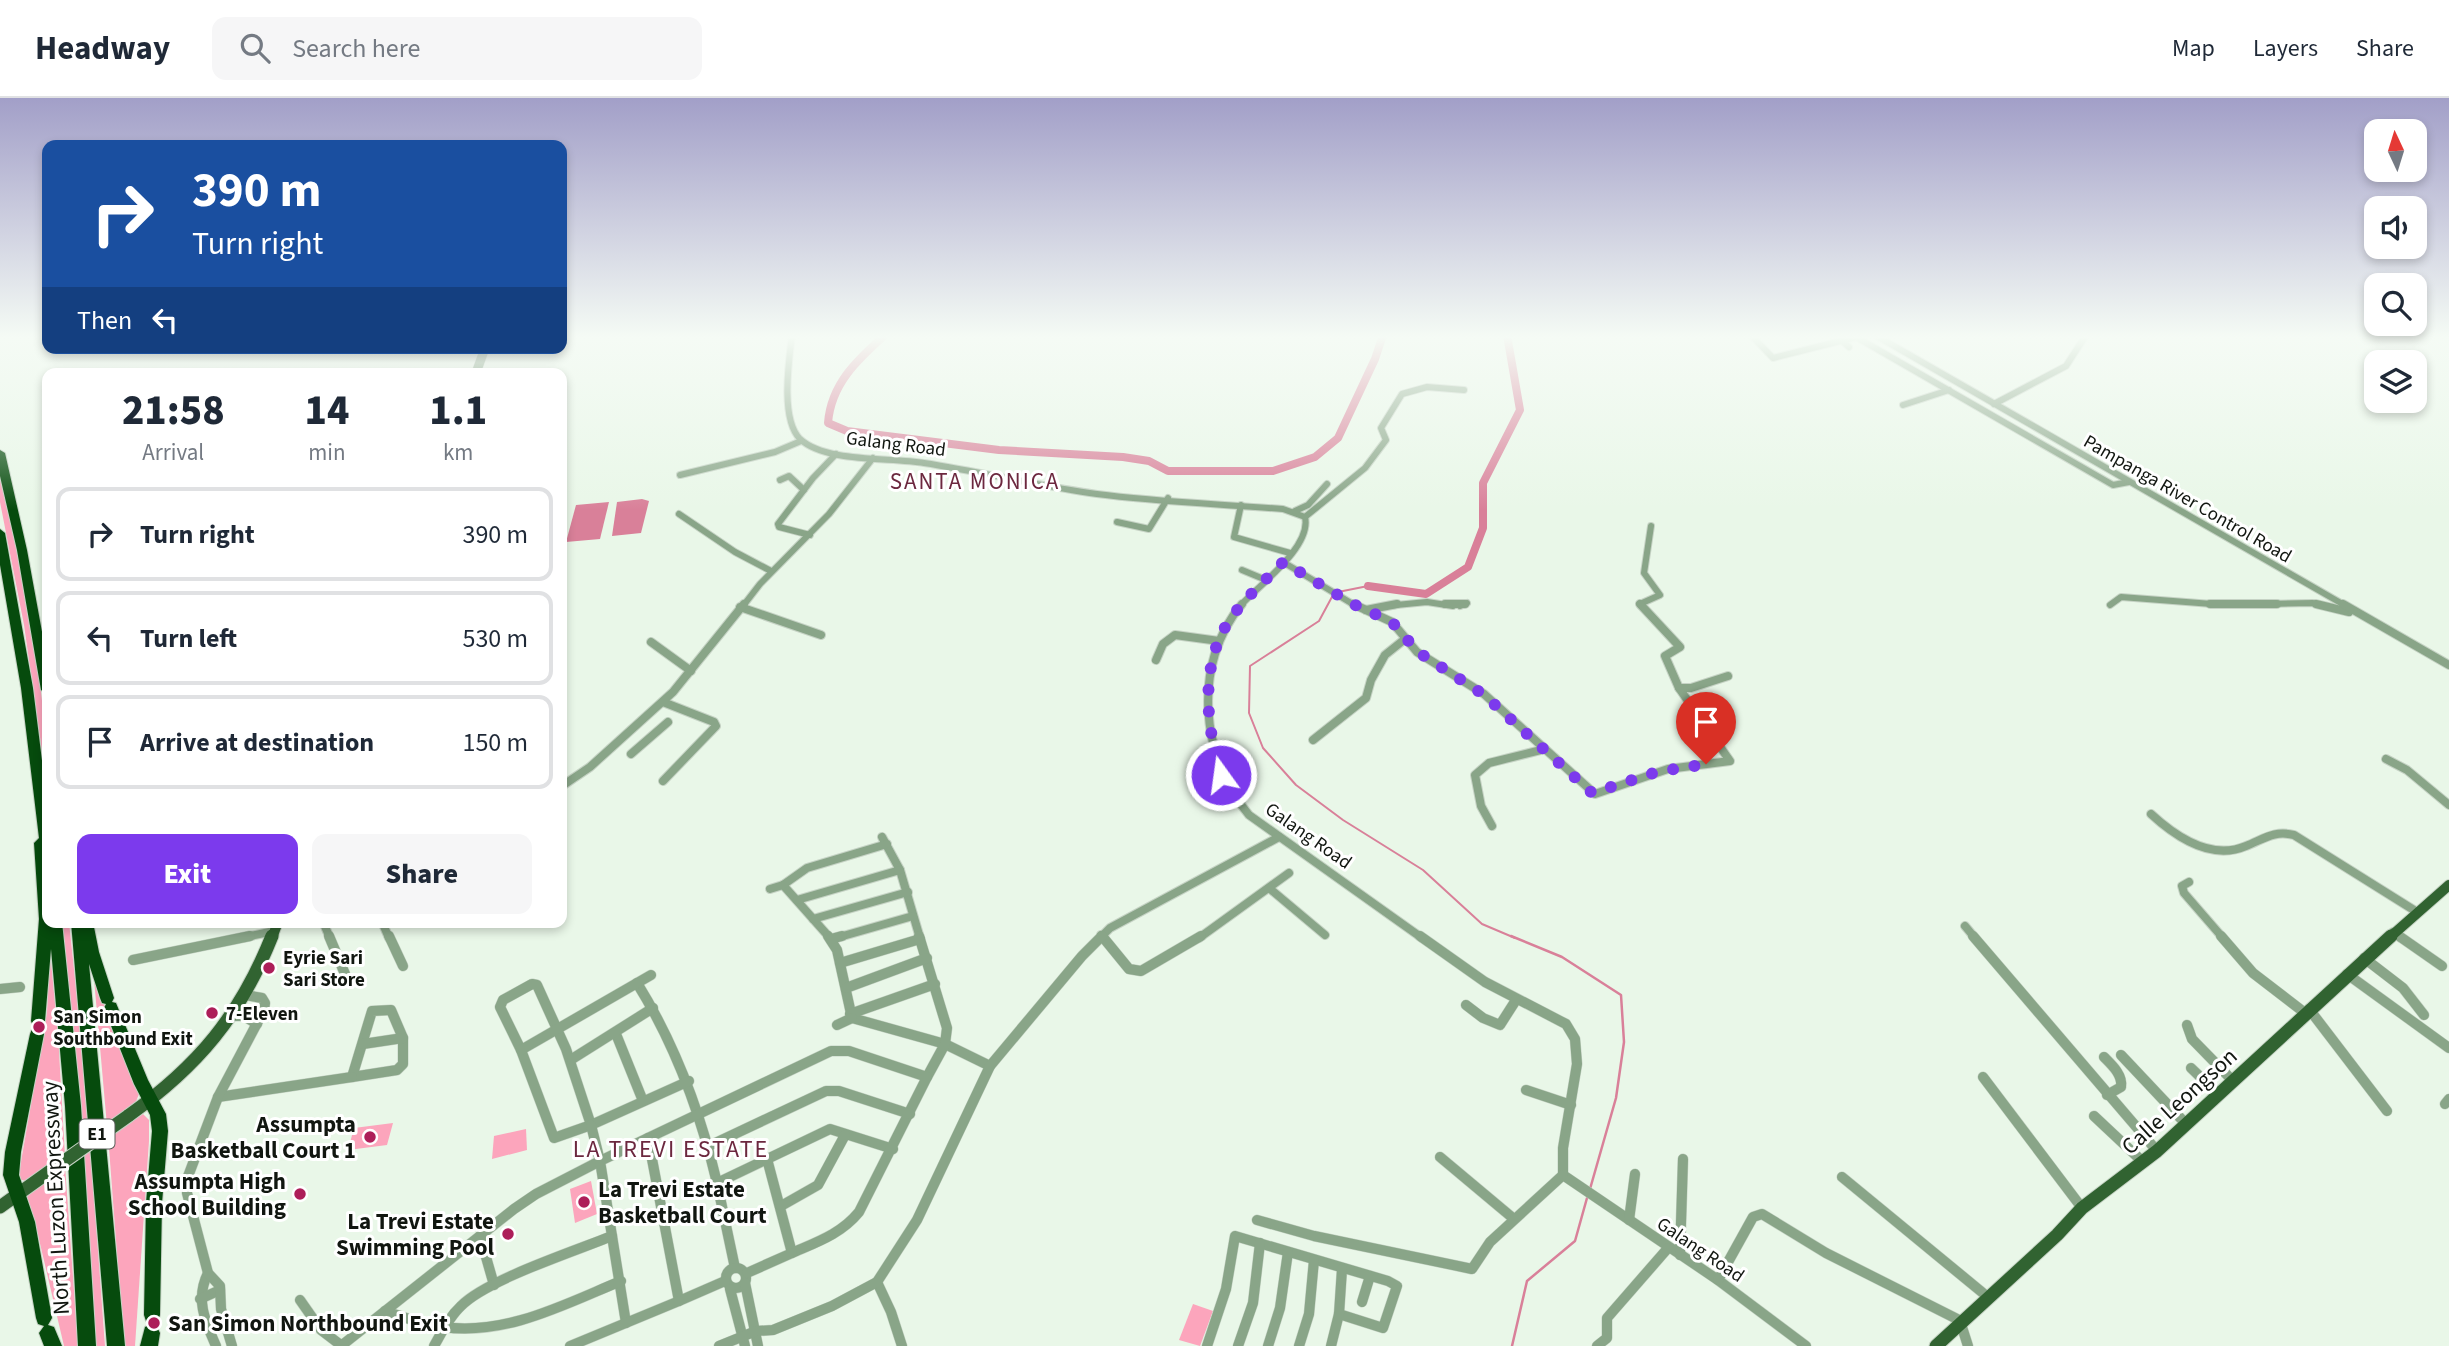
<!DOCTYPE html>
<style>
:root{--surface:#fff;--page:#f6f6f7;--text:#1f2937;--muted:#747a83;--line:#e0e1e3;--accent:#7c3aed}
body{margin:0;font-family:"Source Sans 3",sans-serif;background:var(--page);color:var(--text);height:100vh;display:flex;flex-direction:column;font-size:26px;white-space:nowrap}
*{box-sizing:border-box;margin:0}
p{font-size:23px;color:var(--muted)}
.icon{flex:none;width:38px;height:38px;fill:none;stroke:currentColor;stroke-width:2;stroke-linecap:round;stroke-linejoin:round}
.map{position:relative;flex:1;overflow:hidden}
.drawer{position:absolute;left:42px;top:270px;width:525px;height:560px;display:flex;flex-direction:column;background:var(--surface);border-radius:14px;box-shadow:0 4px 10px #0003}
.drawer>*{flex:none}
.guide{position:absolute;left:42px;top:42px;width:525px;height:214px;border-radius:14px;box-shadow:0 4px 10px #0003;background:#1a4fa0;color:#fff;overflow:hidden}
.needle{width:46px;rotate:356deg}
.tools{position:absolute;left:2364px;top:21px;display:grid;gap:14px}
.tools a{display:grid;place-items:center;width:63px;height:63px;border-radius:14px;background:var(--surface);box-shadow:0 4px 10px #0003;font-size:35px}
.pin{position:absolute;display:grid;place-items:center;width:60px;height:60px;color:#fff;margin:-72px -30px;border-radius:50% 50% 50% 0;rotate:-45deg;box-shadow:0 0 7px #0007}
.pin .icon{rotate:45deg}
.me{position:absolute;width:77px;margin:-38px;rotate:346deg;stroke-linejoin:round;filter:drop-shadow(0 0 5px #0008)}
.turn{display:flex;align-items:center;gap:24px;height:147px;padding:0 35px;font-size:32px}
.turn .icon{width:91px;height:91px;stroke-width:2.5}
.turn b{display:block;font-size:49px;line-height:60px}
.then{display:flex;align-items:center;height:66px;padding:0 35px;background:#0003;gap:14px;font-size:26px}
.eta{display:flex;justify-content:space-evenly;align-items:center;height:119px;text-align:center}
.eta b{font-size:42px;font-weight:800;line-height:49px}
.action{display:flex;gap:14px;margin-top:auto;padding:14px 35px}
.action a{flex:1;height:80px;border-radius:14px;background:var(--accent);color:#fff;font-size:28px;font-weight:800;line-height:80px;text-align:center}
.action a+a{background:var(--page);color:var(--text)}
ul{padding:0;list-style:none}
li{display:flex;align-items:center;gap:21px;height:94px;margin:0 14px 10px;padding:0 21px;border:4px solid var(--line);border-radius:14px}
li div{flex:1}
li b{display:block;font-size:26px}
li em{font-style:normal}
header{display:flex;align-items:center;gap:42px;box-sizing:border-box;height:98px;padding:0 35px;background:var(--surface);border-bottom:2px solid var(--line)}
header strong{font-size:33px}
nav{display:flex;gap:38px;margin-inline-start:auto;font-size:24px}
.search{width:490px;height:63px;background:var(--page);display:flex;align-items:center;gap:18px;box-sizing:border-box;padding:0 24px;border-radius:14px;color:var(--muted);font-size:26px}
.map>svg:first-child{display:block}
.green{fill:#fca5bc}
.water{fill:#d98099}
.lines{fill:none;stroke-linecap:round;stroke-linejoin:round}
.stream-far1{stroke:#d98099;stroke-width:2}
.stream{stroke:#d98099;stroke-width:2.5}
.river{stroke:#d98099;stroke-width:8}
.minor-far2-casing{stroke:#c6d3c5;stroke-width:8}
.minor-far1-casing{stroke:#c6d3c5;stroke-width:10}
.minor-casing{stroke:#c6d3c5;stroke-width:11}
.major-far2-casing{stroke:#c6d3c5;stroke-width:10}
.major-far1-casing{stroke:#c6d3c5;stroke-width:12}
.major-casing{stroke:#c6d3c5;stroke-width:15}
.highway-casing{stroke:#c6d3c5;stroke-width:2}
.minor-far2{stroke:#89a588;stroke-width:6}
.minor-far1{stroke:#89a588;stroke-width:8}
.minor{stroke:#89a588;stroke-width:10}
.major-far2{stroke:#316331;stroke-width:9}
.major-far1{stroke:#316331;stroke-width:10}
.major{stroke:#316331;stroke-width:13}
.highway{fill:#064b0d;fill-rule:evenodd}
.major-bridge-casing{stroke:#c6d3c5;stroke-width:15;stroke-linecap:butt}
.major-bridge{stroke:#316331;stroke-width:13}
.route{stroke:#7c3aed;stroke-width:12;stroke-dasharray:0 21.6}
.poi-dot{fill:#ad1e59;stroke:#fff;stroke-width:2.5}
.labels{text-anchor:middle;stroke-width:6;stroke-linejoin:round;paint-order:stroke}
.shield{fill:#fff;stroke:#585c58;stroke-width:2}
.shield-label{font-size:18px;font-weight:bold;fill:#111610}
.street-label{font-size:19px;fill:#111610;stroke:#fff}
.poi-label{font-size:19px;font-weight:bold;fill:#111610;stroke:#fff;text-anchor:start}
.quarter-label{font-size:23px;letter-spacing:2px;fill:#6c283f;stroke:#fff}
.near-street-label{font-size:23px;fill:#111610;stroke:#fff}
.near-poi-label{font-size:23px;font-weight:bold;fill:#111610;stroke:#fff;text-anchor:end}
.near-neighbourhood-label{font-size:24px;letter-spacing:2px;fill:#6c283f;stroke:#fff}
</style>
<header>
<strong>Headway</strong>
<div class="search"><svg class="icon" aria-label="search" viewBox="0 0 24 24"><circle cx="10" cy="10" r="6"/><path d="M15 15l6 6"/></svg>Search here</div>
<nav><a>Map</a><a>Layers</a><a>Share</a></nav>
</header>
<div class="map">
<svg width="2449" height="1248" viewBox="0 0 2449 1248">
<rect width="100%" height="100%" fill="#e9f7e8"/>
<!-- green -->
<g class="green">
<path d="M0 375C22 477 47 583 47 688L24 527 0 404Z"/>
<path d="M62 824H69L85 975 105 1248H95L75 941Z"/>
<path d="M50 853 58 936 65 1058 26 1083 18 1081 47 914Z"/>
<path d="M94 881 139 996 135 1006 107 1028Z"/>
<path d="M143 1016 149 1022V1043L135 1248H124L108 1037Z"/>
<path d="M393 1025 387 1047 348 1052 354 1030Z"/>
<path d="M526 1031 527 1052 492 1061 494 1038Z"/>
<path d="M65 1068 78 1248H64L38 1137 26 1101 30 1094Z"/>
<path d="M591 1083 597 1116 575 1125 570 1091Z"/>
<path d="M1193 1206 1213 1213 1200 1248 1179 1242Z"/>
</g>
<!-- water -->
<g class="water">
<path d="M642 401 649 403 641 435 612 438 617 404Z"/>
<path d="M609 404 600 441 566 444 576 407Z"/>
</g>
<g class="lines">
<!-- stream-far1 -->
<g class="stream-far1">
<path d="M1338 494 1368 488"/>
<path d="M1333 497 1319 523 1250 568 1249 615 1263 650 1296 687 1343 722 1423 772 1482 826 1515 840"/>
</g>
<!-- stream -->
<g class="stream">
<path d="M1511 838 1562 859 1621 897 1624 944 1616 1000 1590 1091"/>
<path d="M1512 1248 1527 1183 1575 1143 1587 1100"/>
</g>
<!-- river -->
<g class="river">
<path d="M885 237C857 262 831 286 828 325L847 333 999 352 1123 359 1149 363 1168 373H1273L1315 359 1338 340 1375 261 1383 237"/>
<path d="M1368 488 1426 496 1468 469 1483 430V385L1520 312 1507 237"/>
</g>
<!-- minor-far2 casing -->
<g class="minor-far2-casing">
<g id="minor-far2">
<path d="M792 237C789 262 780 321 800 341 826 365 890 359 924 365 982 374 1039 388 1097 396 1158 404 1221 406 1283 411L1305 419C1312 449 1259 487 1240 508"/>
<path d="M1751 237 1773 260 1856 239 2113 387 2129 384"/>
<path d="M1875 237 2346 508"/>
<path d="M1841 242 1849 249"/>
<path d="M1994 306 2066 268 2086 237"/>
<path d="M1903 307 1949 292"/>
<path d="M680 377 775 354 801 343"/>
<path d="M780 382 789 378 804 392"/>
<path d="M1241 407 1234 439 1290 455"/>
<path d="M1295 413 1308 407 1327 386"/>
<path d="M679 416 735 454 771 473"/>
<path d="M1305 419 1365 370 1386 342 1381 330 1402 296 1427 289 1464 292"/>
<path d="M1117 424 1149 431 1168 400"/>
<path d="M810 437 779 429 778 426 813 380 836 356"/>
<path d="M1283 464 1356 508"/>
<path d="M1242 472 1266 482"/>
<path d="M2110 507 2121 499 2225 507 2313 505 2323 508"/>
<path d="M743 508 760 486 829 416 873 360"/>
<path d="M1386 508 1427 504 1453 508"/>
<path d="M1460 508 1467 505"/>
<path d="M1641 508 1640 506 1660 497 1644 475 1651 428"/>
</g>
</g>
<!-- minor-far1 casing -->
<g class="minor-far1-casing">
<g id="minor-far1">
<path d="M1242 506C1191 566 1201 660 1249 717L1422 840"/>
<path d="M1353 506 1392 524 1417 554 1484 596 1595 696 1668 671 1730 663 1679 590H1691L1728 578"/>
<path d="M1445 506H1465"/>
<path d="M1640 506 1680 549 1665 558 1679 590"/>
<path d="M2210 506H2277"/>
<path d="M2316 506 2349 514"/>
<path d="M2343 506 2449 567"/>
<path d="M740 509 821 537"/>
<path d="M1366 512 1397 506"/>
<path d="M651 544 691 573"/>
<path d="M1156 562 1163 546 1175 537 1219 543"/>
<path d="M663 604 714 624 716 628 663 683"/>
<path d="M1313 642 1366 600 1371 582 1385 557 1405 541"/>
<path d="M631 656 668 624"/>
<path d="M2386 661 2407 672 2449 707"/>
<path d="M1193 683 1207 695 1229 696"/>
<path d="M562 688 590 669 673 594 744 506"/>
<path d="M2151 716C2176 739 2211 763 2246 748 2264 741 2274 732 2294 737L2417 814"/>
<path d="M1492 728 1481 708 1475 677 1489 665 1545 651"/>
<path d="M882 739 900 772 920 840"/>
<path d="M2189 784 2182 788 2184 795 2223 840"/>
<path d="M783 787 830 840"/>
<path d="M1269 790 1325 837"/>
<path d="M770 791 783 787 807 770 887 746"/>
<path d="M797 802 900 772"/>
<path d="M813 821 908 794"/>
<path d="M323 824 330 840"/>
<path d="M382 824 389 840"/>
<path d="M455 824H462"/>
<path d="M1965 828 1975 840"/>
<path d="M2393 834 2401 840"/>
<path d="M1101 837 1103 840"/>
<path d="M241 840 274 833"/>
<path d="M836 840 913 818"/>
<path d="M1100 840 1110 830 1279 739"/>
<path d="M1199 840 1289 775"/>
</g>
</g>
<!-- minor casing -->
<g class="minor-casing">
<g id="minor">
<path d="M329 838 345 876"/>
<path d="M389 838 403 868"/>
<path d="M828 838 837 852 852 920 945 946 990 968"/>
<path d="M919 838 947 930 945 946 927 979"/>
<path d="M1102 838 1129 871 1141 873 1201 838"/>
<path d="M1420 838 1485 884 1566 926 1575 941 1577 966 1563 1050V1077L1718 1182 1806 1248"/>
<path d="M1973 838 2157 1053"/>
<path d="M2221 838 2253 875 2305 915"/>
<path d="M2399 838 2442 868"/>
<path d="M831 841 842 838"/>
<path d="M2364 860 2403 890 2424 917"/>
<path d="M133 862 250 838"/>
<path d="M840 865 920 841"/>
<path d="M2347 876 2449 950"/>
<path d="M637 885C676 948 700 1013 717 1085L830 1031 893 1051"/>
<path d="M532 886 537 887 566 951 591 1027 554 1040 521 952 500 909 503 902Z"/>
<path d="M846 890 927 860"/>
<path d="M0 891 20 889"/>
<path d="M1466 907 1483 920 1500 927 1516 902"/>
<path d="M2309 911 2387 1013"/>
<path d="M391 912 403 940V966L397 972 352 979 372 913Z"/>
<path d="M850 916 935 886"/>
<path d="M231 918H244L257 926"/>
<path d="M837 927 852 920"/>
<path d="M2187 927 2192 941 2233 983"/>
<path d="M616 936 643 1003"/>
<path d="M363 946 403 940"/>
<path d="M521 952 651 877"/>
<path d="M2121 957 2186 1026"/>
<path d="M2104 959C2112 967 2123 977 2121 989L2107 997"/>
<path d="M572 961 653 910"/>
<path d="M2191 970 2219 997"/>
<path d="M1983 979 2082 1110"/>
<path d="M1526 992 1571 1007"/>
<path d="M218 999 352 979"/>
<path d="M2445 1006 2449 1001"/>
<path d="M2094 1018 2143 1064"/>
<path d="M591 1027 689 983"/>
<path d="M648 1040 831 953H849L927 979 859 1114C841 1136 817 1144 792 1155L767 1061"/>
<path d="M709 1048 826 993H839L910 1016"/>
<path d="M1440 1059 1514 1121"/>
<path d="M1842 1079 1989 1200"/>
<path d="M717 1085 735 1170"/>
<path d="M781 1108 818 1087 845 1037"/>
<path d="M1257 1122 1314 1138 1472 1171 1490 1144 1563 1077"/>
<path d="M1629 1122 1635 1076"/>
<path d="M480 1138 494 1187"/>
<path d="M612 1138 626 1225"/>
<path d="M1680 1157 1683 1061"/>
<circle cx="736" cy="1180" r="10"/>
<path d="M208 1175C195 1201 205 1223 216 1248"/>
<path d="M747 1175 792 1155"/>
<path d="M1718 1182 1753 1119 1762 1116 1826 1155 1963 1224"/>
<path d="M877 1184 891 1214 902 1248"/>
<path d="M745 1185 758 1248"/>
<path d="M730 1191 745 1248"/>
<path d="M200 1201 220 1192"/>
<path d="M300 1202 321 1232 342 1248"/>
<path d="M1362 1204 1370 1178"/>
<path d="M385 1213C404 1219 423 1227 443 1229 506 1238 565 1206 621 1183"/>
<path d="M1961 1226 1968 1248"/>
<path d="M232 1248 221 1211 220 1188 208 1175 187 1095V1081L218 999 264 912 265 905 262 900 245 897"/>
<path d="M341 1248 514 1111 536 1096 600 1063 591 1027"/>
<path d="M434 1248C442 1234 449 1219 461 1208 486 1182 575 1153 612 1138L600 1063 648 1040 679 1203 725 1183"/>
<path d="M570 1248 679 1203"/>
<path d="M719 1248 756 1233 773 1232 832 1208 877 1184 917 1122 990 968 1082 858 1102 838"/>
<path d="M1207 1248 1226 1191 1235 1138 1388 1183 1397 1188 1383 1230 1339 1216"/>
<path d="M1238 1248 1253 1205 1260 1145"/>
<path d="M1268 1248 1280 1210 1288 1154"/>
<path d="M1299 1248 1309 1216 1314 1162"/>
<path d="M1331 1248 1339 1216 1342 1171"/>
<path d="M1597 1248 1607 1240V1220L1668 1150"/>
</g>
</g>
<!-- major-far2 casing -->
<g class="major-far2-casing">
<path id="major-far2" d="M476 275 485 250"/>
</g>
<!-- major-far1 casing -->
<g class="major-far1-casing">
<g id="major-far1">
<path d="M272 840 278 824"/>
<path d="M2389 840 2449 787"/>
</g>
</g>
<!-- major casing -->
<g class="major-casing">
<g id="major">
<path d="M128 1018C198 968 240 918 272 838"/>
<path d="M0 1109 53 1071"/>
<path d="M1936 1248 2057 1137 2082 1110 2157 1053 2391 838"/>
</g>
</g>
<!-- highway casing -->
<g class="highway-casing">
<g id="highway">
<path d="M0 352 5 355 27 452 47 561V596L41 592 17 452 0 378Z"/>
<path d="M0 431 5 435 33 590 47 703V824H62L81 1008 96 1248H78L65 1008 51 851 45 923 43 928 38 930 33 928 31 923 39 821 34 745 39 740 21 590 0 467Z"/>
<path d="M71 824H93L99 854 114 900 112 904 116 905 148 982 166 1016 168 1033 162 1105 160 1217 158 1223 152 1225 146 1223 144 1217 146 1105 152 1033 150 1017 134 986 104 910 106 906 102 905 100 900 89 866 125 1248H107Z"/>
<path d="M37 929 42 931 44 936 21 1054 19 1077 35 1124 52 1220 48 1227 54 1229 62 1248H44L39 1235 44 1228 38 1226 36 1220 19 1124 3 1077 5 1054 30 936 32 931Z"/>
<path d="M151 1226 157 1229 160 1235 158 1248H140L145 1229Z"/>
</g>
</g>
<!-- minor-far2 -->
<use href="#minor-far2" class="minor-far2"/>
<!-- minor-far1 -->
<use href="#minor-far1" class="minor-far1"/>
<!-- minor -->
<use href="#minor" class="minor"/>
<!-- major-far2 -->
<use href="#major-far2" class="major-far2"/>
<!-- major-far1 -->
<use href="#major-far1" class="major-far1"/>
<!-- major -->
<use href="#major" class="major"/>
<!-- highway -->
<use href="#highway" class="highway"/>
<!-- major-bridge casing -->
<g class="major-bridge-casing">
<path id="major-bridge" d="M53 1071 128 1018"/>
</g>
<!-- major-bridge -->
<use href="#major-bridge" class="major-bridge"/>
</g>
<!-- sky -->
<linearGradient id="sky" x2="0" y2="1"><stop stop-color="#a29fc8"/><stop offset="0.58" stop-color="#f5fbf5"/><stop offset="1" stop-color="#f5fbf5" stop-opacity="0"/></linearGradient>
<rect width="2449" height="412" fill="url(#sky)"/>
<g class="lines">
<!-- route -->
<path class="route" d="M1221 677C1206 627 1199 565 1231 520 1246 499 1266 482 1283 464L1353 506 1392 524 1418 554 1483 596 1592 695 1657 674 1706 666"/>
</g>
<!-- markers -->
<g class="poi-dot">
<circle cx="269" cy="870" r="7"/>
<circle cx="212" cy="915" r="7"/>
<circle cx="39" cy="929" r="7"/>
<circle cx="370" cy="1039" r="7"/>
<circle cx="300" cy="1096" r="7"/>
<circle cx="584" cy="1104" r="7"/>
<circle cx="508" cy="1136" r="7"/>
<circle cx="154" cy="1225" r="7"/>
</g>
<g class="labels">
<!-- shield labels -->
<rect class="shield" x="79.5" y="1021.5" width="35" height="29" rx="5"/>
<g class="shield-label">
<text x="97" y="1042">E1</text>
</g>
<!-- street labels -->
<g class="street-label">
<text transform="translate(896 345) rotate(7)" y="7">Galang Road</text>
<text transform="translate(2188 400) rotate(30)" y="7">Pampanga River Control Road</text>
<text transform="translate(1309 737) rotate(35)" y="7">Galang Road</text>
<text transform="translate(1701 1151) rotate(34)" y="7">Galang Road</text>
</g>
<!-- poi labels -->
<g class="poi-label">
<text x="283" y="866">Eyrie Sari<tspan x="283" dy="22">Sari Store</tspan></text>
<text x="226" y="922">7-Eleven</text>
<text x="53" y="925">San Simon<tspan x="53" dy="22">Southbound Exit</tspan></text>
</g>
<!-- quarter labels -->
<g class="quarter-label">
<text x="975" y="391">SANTA MONICA</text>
</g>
<!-- near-street labels -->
<g class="near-street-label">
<text transform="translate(2179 1003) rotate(-42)" y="8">Calle Leongson</text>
<text transform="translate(55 1100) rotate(-93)" y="8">North Luzon Expressway</text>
</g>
<!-- near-poi labels -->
<g class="near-poi-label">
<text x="356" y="1034">Assumpta<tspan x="356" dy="26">Basketball Court 1</tspan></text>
<text x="286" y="1091">Assumpta High<tspan x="286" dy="26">School Building</tspan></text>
<text x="598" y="1099" text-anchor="start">La Trevi Estate<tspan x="598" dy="26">Basketball Court</tspan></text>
<text x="494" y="1131">La Trevi Estate<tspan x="494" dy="26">Swimming Pool</tspan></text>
<text x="168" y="1233" text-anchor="start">San Simon Northbound Exit</text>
</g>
<!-- near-neighbourhood labels -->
<g class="near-neighbourhood-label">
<text x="671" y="1059">LA TREVI ESTATE</text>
</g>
</g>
</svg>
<div class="tools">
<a><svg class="needle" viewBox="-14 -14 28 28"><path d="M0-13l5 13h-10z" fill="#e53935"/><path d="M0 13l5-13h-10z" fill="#747a83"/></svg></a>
<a><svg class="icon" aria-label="sound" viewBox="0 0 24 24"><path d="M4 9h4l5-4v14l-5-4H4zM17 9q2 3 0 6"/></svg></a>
<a><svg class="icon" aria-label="search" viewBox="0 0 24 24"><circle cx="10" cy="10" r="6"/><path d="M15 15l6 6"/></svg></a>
<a><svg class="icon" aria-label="layers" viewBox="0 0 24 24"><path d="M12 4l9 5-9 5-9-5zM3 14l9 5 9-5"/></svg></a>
</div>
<div class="pin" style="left:1706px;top:666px;background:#d93025"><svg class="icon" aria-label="arrive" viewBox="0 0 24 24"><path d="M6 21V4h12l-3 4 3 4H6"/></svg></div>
<svg class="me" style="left:1221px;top:677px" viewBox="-20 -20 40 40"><circle r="17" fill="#7c3aed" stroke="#fff" stroke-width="3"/><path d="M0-11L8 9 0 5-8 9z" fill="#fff"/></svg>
<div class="guide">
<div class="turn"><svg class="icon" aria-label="right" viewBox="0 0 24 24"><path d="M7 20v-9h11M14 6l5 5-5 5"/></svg><div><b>390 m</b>Turn right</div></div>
<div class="then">Then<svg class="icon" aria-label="left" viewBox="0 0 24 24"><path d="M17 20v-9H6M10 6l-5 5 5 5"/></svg></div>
</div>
<section class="drawer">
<div class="eta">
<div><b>21:58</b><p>Arrival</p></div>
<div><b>14</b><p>min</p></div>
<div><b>1.1</b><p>km</p></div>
</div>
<ul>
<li><svg class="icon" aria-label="right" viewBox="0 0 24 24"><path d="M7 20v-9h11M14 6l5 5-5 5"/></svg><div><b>Turn right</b></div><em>390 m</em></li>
<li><svg class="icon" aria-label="left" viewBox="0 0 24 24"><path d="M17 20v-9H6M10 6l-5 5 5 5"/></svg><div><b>Turn left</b></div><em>530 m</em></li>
<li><svg class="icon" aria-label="arrive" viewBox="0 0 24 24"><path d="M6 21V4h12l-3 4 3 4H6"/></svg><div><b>Arrive at destination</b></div><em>150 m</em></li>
</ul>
<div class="action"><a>Exit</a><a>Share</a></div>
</section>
</div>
